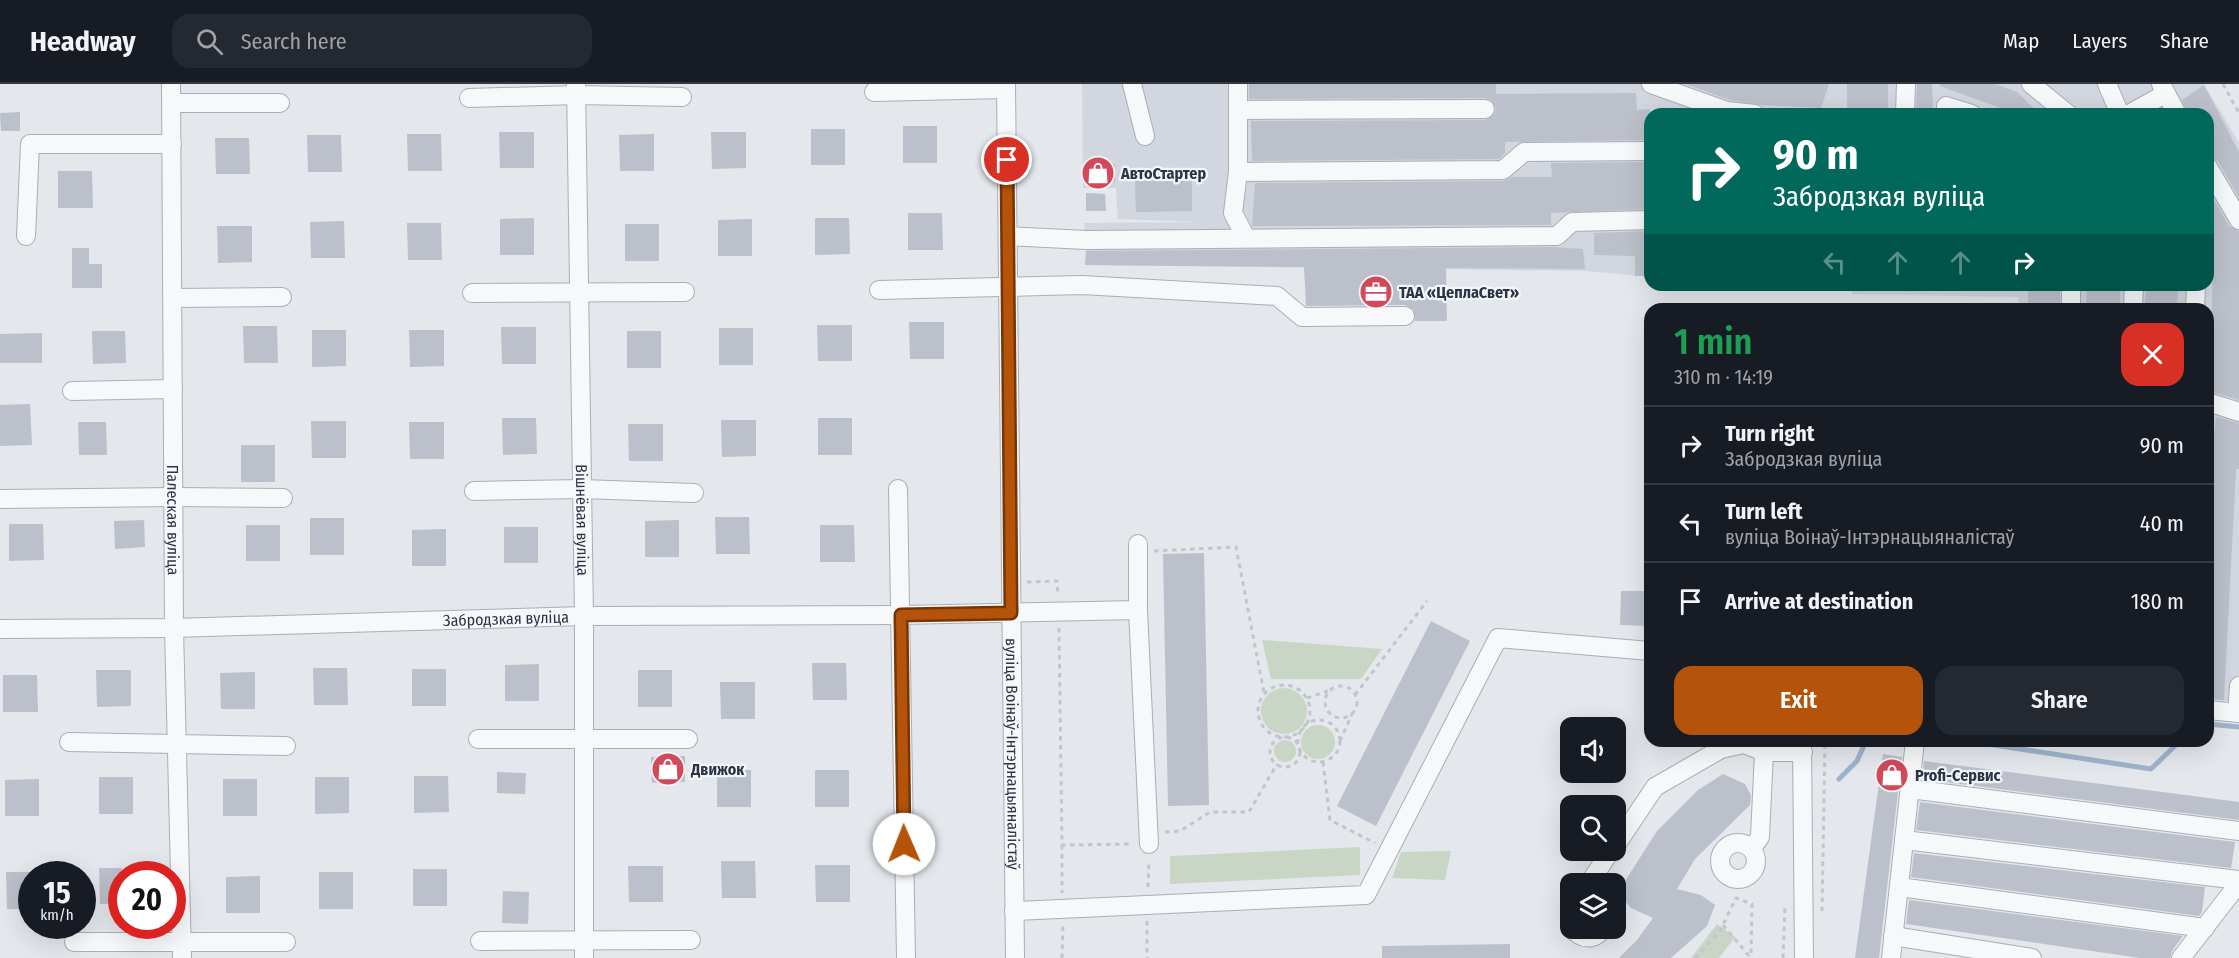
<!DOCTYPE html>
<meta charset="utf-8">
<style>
:root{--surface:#171b24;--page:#242831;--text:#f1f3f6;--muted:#9ea1a6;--line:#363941;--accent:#b45309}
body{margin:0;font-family:"Fira Sans Condensed",sans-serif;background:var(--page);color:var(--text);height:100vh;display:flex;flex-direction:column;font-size:22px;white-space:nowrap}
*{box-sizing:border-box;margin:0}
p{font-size:20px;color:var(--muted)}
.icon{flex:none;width:33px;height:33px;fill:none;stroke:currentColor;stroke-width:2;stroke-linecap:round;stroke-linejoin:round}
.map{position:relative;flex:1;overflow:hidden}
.drawer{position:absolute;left:1644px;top:219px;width:570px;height:444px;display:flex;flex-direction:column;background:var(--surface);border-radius:18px;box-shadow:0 6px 24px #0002}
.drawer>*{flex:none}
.hud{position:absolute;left:1644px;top:24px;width:570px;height:183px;border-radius:18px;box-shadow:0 6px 24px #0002;background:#00695c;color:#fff;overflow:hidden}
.tools{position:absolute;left:1560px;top:633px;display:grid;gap:12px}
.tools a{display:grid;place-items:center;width:66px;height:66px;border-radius:12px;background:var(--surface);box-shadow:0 6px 24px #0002;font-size:30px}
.speed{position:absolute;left:18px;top:777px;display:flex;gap:12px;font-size:30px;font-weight:700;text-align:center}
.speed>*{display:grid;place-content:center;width:78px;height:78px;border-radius:50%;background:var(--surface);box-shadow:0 6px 24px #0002;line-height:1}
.speed small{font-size:15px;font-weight:400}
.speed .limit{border:9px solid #d22;background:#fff;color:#111}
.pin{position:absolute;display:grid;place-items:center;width:51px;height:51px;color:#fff;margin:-26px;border:3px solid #fff;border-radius:50%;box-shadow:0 2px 6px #0007}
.me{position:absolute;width:66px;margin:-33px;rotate:359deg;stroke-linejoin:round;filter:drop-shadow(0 0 4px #0008)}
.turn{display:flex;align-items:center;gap:21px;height:126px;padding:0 30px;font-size:27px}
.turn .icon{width:78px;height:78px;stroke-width:2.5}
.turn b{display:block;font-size:42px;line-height:51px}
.lanes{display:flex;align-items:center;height:57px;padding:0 30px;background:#0003;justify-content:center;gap:30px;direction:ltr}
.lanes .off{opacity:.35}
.round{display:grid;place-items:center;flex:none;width:63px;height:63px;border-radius:18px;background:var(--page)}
.head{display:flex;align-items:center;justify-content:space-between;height:102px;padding:0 30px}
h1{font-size:36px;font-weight:600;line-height:45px;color:#1e9e55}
.action{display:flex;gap:12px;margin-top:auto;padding:12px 30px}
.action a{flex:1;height:69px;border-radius:18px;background:var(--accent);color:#fff;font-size:24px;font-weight:600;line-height:69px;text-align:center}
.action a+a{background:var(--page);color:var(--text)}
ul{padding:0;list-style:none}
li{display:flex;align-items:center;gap:18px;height:78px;padding:0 30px;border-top:2px solid var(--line)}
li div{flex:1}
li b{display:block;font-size:22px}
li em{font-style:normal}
header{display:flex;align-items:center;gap:36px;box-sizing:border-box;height:84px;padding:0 30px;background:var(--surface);border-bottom:2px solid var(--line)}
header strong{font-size:28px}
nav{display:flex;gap:33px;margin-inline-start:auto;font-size:21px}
.search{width:420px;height:54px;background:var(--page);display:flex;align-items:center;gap:15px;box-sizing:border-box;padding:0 21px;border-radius:18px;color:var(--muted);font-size:22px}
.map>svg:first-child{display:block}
.built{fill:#d2d6de}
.green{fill:#c9d6c5}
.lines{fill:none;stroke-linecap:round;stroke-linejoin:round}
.stream{stroke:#9fb4cc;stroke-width:5}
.building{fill:#bbc0ca}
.minor-casing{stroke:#a9aeb7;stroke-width:20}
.path{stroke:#c2c5cb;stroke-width:3;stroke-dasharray:4.5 4.5;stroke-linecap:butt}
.minor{stroke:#f7f8fa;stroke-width:18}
.route-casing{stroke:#753606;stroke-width:15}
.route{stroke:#b45309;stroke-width:10}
.labels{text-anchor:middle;stroke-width:4.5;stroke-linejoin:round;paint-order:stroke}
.poi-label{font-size:16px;font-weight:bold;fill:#2b3445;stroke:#f4f6f9;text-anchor:start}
.street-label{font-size:16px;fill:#2b3445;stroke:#f4f6f9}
</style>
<header>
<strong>Headway</strong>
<div class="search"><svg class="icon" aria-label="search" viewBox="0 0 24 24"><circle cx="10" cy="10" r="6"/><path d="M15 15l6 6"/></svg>Search here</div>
<nav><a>Map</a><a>Layers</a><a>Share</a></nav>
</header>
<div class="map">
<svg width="2239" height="874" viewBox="0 0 2239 874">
<rect width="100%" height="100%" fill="#e4e7ec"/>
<!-- built -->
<path class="built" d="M1082 0H2204L2239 59V618L2208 615V225H2019L2018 213 1852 210V201H2208V30H1650V193L1587 187 1085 181 1087 162 1084 139 1200 138 1118 135 1116 104H1083Z"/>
<!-- green -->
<g class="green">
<path d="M1262 556 1382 565 1361 595H1271Z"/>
<circle cx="1284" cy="627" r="23"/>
<circle cx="1318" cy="658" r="17"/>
<circle cx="1285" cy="667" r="11"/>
<path d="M1360 763V791L1170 800V772Z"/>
<path d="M1451 767 1445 796 1392 794 1401 768Z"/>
<path d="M1717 840 1735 853 1719 874H1691Z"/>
</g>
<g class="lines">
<!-- stream -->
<g class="stream">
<path d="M2208 640 2239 643"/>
<path d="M1968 657 2151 685 2180 657"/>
<path d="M1839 695 1857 677 1866 657"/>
</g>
</g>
<!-- building -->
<g class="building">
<path d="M1249 0H1496V10L1636 9 1637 26 1650 25V56L1505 58V69L1499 75 1252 77 1251 37 1485 36 1494 31 1496 24 1491 16 1485 14 1249 15Z"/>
<path d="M1685 0H1829L1821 24 1761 21 1730 16Z"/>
<rect x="1847" y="0" width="41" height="30"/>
<path d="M1917 0H1932L1933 30H1916Z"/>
<path d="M1940 0H1995L2017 8 2040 30H2011L2006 26 1940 2Z"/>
<path d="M2204 1 2239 68V114L2218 77 2208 72V30H2188L2182 16Z"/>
<path d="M20 28V47H1L0 29Z"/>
<rect x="903" y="42" width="34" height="37"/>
<rect x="811" y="45" width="34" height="36"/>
<path d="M499 48H534V84H500Z"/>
<path d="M711 48H746V84L712 85Z"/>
<path d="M407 50H441L442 87H408Z"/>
<path d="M654 50V87H620L619 51Z"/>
<path d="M307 51H341L342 88H308Z"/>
<path d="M215 54H249L250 90H216Z"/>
<path d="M1650 78V125L1551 129V141L1252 142 1255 99 1503 97 1512 93H1552L1551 79Z"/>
<path d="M1092 80H1115V98H1093Z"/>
<path d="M58 87H92L93 124H58Z"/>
<path d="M1135 97H1192V127L1136 128Z"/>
<path d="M2208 105 2229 142 2239 147V316L2210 307 2213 172 2208 164Z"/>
<path d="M1086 109 1105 110 1106 127H1086Z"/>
<path d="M908 129H942L943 166H908Z"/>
<path d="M534 134V171H500V135Z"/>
<path d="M815 134H849L850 170 815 171Z"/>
<path d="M752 135V172H718V136Z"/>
<path d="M344 137 345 174H311L310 138Z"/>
<path d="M407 139H441L442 176H408Z"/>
<rect x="625" y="140" width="34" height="37"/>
<path d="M217 142H252V178L218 179Z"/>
<path d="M1650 147V192H1635V172L1594 171V149Z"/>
<path d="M1551 163 1583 165 1585 185 1446 184 1447 237H1415L1414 226 1405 221 1306 222 1304 183 1085 181 1086 167Z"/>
<path d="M72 164H89V180H102V204H72Z"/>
<rect x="2028" y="201" width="32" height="24"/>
<path d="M2087 201H2120V225H2086Z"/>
<path d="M2146 201H2178L2177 225H2145Z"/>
<path d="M909 238H944V275H910Z"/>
<path d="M817 241H852V277H818Z"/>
<path d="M243 242H277L278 279H244Z"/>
<path d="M501 243H536V280H502Z"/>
<rect x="719" y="244" width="34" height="37"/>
<path d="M312 246H346V282L312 283Z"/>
<path d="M409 246H444V282L410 283Z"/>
<path d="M92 247H125L126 279 93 280Z"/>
<rect x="627" y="247" width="34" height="37"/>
<path d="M42 249V279H0V250Z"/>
<path d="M30 320 32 361 0 362V321Z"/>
<path d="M2216 333 2239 339V385H2236L2224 616 2208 615V404Z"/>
<path d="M502 334H536L537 370 503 371Z"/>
<rect x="818" y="334" width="34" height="37"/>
<path d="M721 336H756V372L722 373Z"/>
<path d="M311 337H346V374H312Z"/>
<path d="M78 338H106L107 371H79Z"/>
<path d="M409 338H444V375H410Z"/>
<path d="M628 340H663V377H629Z"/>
<rect x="241" y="361" width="34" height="37"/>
<path d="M715 433H749L750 470H716Z"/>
<rect x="310" y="434" width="34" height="37"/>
<path d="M144 436 145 463 115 465 114 437Z"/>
<path d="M679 436V473H645V437Z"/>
<path d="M9 440H43L44 476 9 477Z"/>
<rect x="246" y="441" width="34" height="36"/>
<path d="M820 441H854L855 478H820Z"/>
<rect x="504" y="443" width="34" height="36"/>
<path d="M446 445V482H412V446Z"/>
<path d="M1204 469 1209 721 1168 722 1163 470Z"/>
<path d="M1621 507H1650V542L1620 541Z"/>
<path d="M1431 537 1470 557 1376 742 1337 722Z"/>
<path d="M812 579H846L847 616H813Z"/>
<path d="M539 580V617H505V581Z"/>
<path d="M313 584H347L348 621H314Z"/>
<rect x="412" y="585" width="34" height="37"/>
<path d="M96 586H131V622L97 623Z"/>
<rect x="638" y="586" width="34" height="37"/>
<path d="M255 588V625H221L220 589Z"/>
<path d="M3 591H37L38 628H3Z"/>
<path d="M720 598H755V635H721Z"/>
<path d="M1883 670 1902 673 1879 874H1855Z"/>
<path d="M685 672V698L652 699 651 673Z"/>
<path d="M1924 677 2239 718V736L1922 695Z"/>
<rect x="717" y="686" width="34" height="37"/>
<rect x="815" y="686" width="34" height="37"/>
<path d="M497 688 526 689 525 710 497 709Z"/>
<path d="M1723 690 1745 700 1751 711 1750 721 1695 775 1677 805 1701 811 1715 821 1707 842 1671 874H1619L1637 856 1653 834 1631 824 1619 810 1627 794 1657 747 1698 706Z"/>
<path d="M414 692H448L449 728 414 729Z"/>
<rect x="99" y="693" width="34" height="37"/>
<path d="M315 693H349V729L315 730Z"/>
<path d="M39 695V732H5V696Z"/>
<rect x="223" y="695" width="34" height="37"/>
<path d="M1920 718 2235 758 2231 784 1916 746Z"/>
<path d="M1914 769 2205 803 2202 828 2199 832 1911 793Z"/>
<path d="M721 777H755L756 814H722Z"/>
<path d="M815 781H850V818H816Z"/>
<path d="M628 782H663V818H629Z"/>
<path d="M99 784H122V820H100Z"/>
<rect x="413" y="785" width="34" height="37"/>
<path d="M6 788H32V825H7Z"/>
<rect x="319" y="788" width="34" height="37"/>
<path d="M260 792V829H226V793Z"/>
<path d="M503 807 529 808 528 840 502 839Z"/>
<path d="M1909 816 2183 852 2172 867 2170 874H2140L1906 840Z"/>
<path d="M1510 860V874H1382V862Z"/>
</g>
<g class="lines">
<!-- minor casing -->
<g class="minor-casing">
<g id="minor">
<path id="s1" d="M171 0 174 544 182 874"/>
<path id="s2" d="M576 0 584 532V874"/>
<path id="s3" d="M1006 0 1015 874"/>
<path d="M1132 0 1145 52"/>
<path d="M1238 0V88L1233 129 1246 154"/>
<path d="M1651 0 1727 27 1755 30"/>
<path d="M2031 0 2068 30"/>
<path d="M2107 0 2120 30"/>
<path d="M2161 0 2177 30"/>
<path d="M874 8 1006 5"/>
<path d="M469 14 577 11 682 13"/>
<path d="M172 19H280"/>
<path d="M1239 26 1485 25"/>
<path d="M1905 30 1906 0"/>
<path d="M1946 30V22L1972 30"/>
<path d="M2129 30 2165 10"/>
<path d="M2208 83 2239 136"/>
<path d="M1238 88 1503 86 1524 68 1650 67"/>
<path d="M26 152 30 60H172"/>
<path d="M1008 152 1086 156 1557 152 1572 138 1650 136"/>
<path d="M879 206 1082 201 1277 212 1302 233 1405 232"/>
<path d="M472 209 685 208"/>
<path d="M173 214 282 213"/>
<path d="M2071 225V201"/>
<path d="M2133 225 2134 201"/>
<path d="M2195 225 2196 201"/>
<path d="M72 307 173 305"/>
<path d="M2208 318 2239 328"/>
<path d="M898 405 906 874"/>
<path d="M474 407 582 405 694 409"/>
<path d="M0 415 174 413 283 414"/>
<path d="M1138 460V526"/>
<path id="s4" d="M0 545 174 544 584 532 901 531 1138 526 1149 760"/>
<path d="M2208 626 2239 629"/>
<path d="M2237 629 2239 602"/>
<path d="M478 655H688"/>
<path d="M1802 657 1804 874"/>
<path d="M69 658 286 662"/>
<path d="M1910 705 2239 747"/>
<path d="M1904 756 2239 796"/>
<circle cx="1738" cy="777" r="18"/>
<path d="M1616 761 1655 703 1721 665 1744 660 1764 668H1803"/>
<path d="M1752 764 1760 753 1764 668"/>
<path d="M1591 800 1592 795 1611 766"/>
<path d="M1899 803 2205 844"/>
<path d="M1014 827 1366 811 1498 554 1650 567"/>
<path d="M1572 844C1581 856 1595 857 1603 844"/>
<path d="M1893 852 2032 874"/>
<path d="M480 857 691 856"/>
<path d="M74 858H286"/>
<path d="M1891 874 1915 657"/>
<path d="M2181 874 2239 799"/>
</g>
</g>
<!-- path -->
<g class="path">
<path d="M2223 0 2239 29"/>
<path d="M1154 467 1236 463 1264 609"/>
<path d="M1027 498 1057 497 1058 511"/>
<path d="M1059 544 1062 761 1133 760"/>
<circle cx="1284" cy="627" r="26"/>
<circle cx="1341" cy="618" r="16"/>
<path d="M1355 611 1427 517"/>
<path d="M1307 614 1328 607"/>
<circle cx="1319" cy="657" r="21"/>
<circle cx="1285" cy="668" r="15"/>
<path d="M1340 657 1352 630"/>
<path d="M1323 678 1330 736 1375 759"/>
<path d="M1165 748 1180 747 1210 728H1249L1277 680"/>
<path d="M1062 761V809"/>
<path d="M1148 803 1149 777"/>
<path d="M1822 827 1825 657"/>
<path d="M1147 837V874"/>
<path d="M1723 841 1750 873"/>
<path d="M1062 874 1063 840"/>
<path d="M1695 874 1720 847 1736 814 1752 820 1751 874"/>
<path d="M1783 874 1785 821"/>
</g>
<!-- minor -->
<use href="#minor" class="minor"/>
</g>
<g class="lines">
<!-- route casing -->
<g class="route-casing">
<path id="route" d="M904 760 901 531 1011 529 1007 76"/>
</g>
<!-- route -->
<use href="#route" class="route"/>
</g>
<!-- icons -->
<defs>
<g id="shop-disc" transform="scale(1.725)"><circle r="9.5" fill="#d1495b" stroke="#f4f6f9"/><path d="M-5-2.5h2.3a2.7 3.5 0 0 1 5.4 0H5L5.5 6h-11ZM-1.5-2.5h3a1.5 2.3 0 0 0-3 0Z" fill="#fff"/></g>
<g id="office-disc" transform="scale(1.725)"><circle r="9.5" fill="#d1495b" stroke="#f4f6f9"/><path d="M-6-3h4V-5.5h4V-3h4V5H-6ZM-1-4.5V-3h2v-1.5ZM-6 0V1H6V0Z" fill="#fff"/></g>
</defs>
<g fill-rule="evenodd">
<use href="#shop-disc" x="1098" y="89"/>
<use href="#office-disc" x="1376" y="208"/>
<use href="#shop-disc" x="668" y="685"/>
<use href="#shop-disc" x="1892" y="691"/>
</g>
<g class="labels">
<!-- poi labels -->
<g class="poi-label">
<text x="1121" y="95">АвтоСтартер</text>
<text x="1399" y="214">ТАА «ЦеплаСвет»</text>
<text x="691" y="691">Движок</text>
<text x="1915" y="697">Profi-Сервис</text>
</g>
<!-- street labels -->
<g class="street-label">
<text dy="6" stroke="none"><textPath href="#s1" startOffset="436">Палеская вуліца</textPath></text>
<text dy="6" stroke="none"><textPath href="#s2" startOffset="436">Вішнёвая вуліца</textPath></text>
<text dy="6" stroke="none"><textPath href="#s4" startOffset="506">Забродзкая вуліца</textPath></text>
<text dy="6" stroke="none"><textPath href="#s3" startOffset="670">вуліца Воінаў-Інтэрнацыяналістаў</textPath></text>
</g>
</g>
</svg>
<div class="tools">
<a><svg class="icon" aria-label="sound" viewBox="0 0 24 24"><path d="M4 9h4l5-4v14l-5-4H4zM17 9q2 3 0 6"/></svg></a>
<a><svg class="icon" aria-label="search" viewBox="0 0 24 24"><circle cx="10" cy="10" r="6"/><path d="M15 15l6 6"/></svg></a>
<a><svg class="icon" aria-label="layers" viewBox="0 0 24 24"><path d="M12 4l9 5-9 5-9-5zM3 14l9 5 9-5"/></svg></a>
</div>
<div class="speed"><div>15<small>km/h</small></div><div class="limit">20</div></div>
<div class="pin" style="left:1007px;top:76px;background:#d93025"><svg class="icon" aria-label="arrive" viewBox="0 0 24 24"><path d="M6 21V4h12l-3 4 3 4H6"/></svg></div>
<svg class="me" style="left:904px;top:760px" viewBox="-20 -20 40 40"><circle r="19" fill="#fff"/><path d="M0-13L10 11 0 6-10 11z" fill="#b45309"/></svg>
<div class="hud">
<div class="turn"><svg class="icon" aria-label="right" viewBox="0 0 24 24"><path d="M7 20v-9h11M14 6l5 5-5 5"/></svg><div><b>90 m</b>Забродзкая вуліца</div></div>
<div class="lanes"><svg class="icon off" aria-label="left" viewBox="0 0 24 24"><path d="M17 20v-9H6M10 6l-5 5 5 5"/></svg><svg class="icon off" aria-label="ahead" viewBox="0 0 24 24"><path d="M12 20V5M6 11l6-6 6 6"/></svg><svg class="icon off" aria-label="ahead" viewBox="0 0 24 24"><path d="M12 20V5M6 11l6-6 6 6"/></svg><svg class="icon" aria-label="right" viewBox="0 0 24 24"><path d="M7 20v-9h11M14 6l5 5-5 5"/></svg></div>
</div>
<section class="drawer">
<div class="head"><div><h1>1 min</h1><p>310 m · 14:19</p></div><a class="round" style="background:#d93025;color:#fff"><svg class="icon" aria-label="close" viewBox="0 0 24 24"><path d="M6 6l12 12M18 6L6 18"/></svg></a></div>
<ul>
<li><svg class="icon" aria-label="right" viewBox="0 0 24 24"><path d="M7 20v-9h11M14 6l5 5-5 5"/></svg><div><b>Turn right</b><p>Забродзкая вуліца</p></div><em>90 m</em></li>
<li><svg class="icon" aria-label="left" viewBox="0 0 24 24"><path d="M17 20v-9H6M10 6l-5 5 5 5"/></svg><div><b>Turn left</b><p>вуліца Воінаў-Інтэрнацыяналістаў</p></div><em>40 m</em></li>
<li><svg class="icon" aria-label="arrive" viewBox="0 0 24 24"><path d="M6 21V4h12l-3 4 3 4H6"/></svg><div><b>Arrive at destination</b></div><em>180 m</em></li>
</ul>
<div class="action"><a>Exit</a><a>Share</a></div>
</section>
</div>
